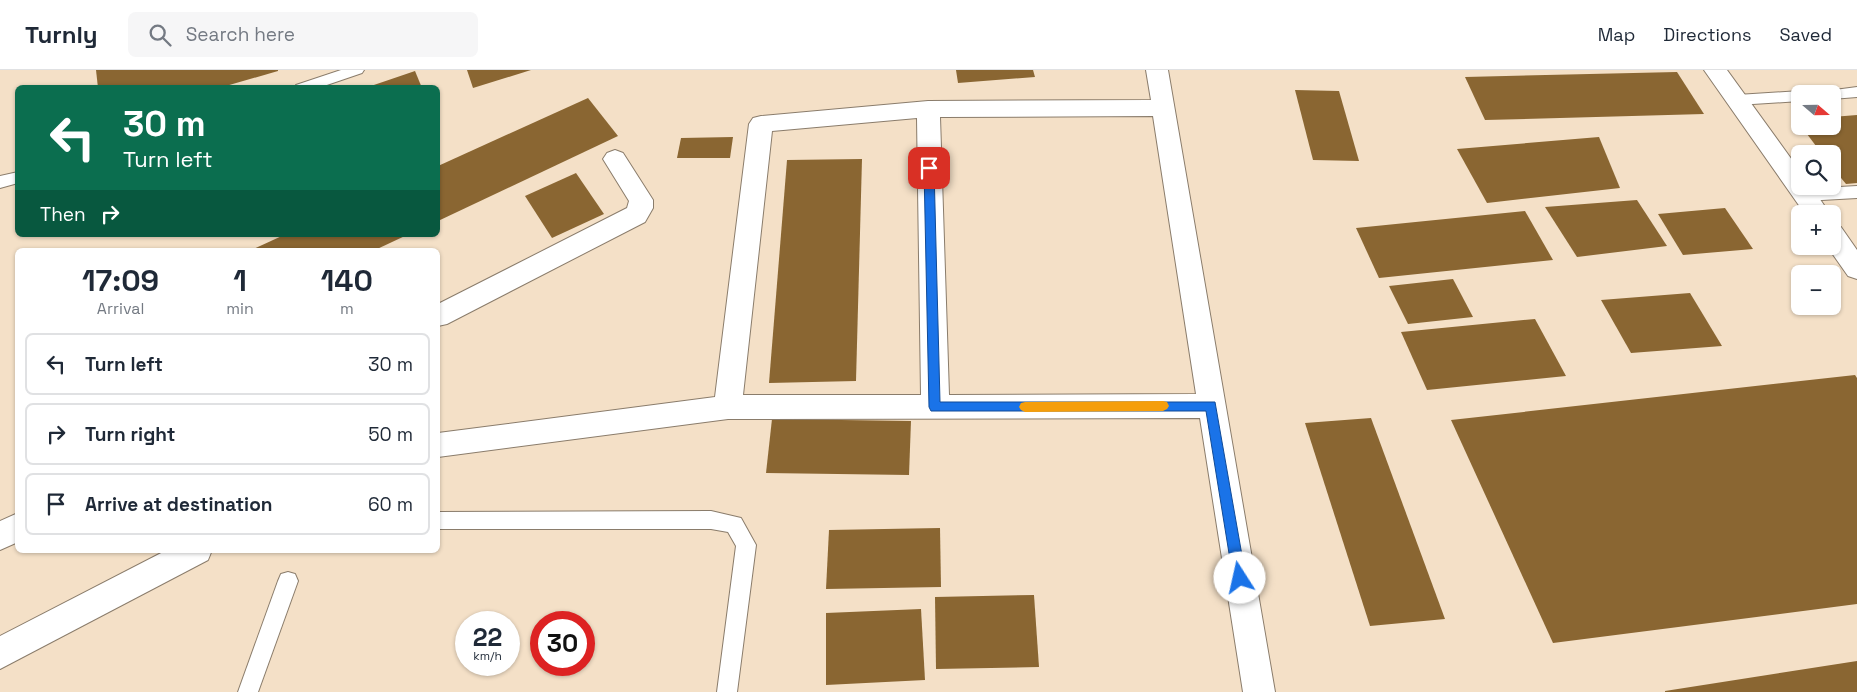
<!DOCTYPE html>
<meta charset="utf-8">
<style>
:root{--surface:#fff;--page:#f6f6f7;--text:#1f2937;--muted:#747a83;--line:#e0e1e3}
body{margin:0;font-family:"Space Grotesk",sans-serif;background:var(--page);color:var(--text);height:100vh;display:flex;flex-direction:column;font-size:19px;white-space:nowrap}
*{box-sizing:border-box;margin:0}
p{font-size:16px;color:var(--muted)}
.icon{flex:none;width:28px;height:28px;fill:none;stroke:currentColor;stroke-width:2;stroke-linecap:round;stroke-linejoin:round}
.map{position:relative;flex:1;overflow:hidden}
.side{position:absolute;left:15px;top:178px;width:425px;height:305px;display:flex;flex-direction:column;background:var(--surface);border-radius:8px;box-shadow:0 1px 4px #0004}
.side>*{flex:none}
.hud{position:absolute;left:15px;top:15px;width:425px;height:152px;border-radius:8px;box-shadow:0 1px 4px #0004;background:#0b6e4f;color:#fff;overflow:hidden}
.needle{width:32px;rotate:110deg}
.tools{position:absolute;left:1791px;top:15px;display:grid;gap:10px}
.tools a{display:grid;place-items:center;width:50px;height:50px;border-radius:8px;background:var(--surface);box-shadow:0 1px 4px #0004;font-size:25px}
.speed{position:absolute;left:455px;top:541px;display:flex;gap:10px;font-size:25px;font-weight:700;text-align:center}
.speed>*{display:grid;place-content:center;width:65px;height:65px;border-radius:50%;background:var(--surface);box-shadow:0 1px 4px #0004;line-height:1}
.speed small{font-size:12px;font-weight:400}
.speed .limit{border:8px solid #d22;background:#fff;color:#111}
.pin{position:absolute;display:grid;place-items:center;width:42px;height:42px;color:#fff;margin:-21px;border-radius:10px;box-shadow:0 2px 8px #0006}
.me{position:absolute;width:55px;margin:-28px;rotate:350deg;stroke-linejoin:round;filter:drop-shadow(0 0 4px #0008)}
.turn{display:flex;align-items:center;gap:18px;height:105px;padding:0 25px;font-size:22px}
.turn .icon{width:65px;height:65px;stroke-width:2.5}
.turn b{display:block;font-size:35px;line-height:42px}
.then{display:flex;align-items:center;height:48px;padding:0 25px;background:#0003;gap:10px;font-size:19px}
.eta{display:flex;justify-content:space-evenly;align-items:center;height:85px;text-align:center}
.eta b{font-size:30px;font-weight:800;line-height:35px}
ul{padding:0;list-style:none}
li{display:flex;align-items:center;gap:15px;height:62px;margin:0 10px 8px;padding:0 15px;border:2px solid var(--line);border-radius:8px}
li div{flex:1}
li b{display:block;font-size:19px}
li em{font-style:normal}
header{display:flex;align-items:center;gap:30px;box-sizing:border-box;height:70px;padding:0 25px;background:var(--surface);border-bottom:1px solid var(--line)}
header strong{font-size:24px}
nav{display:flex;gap:28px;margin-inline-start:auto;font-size:18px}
.search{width:350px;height:45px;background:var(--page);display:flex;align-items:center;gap:12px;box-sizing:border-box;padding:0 18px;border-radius:8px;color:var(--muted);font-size:19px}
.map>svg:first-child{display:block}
.built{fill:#f4e0c7;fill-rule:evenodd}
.building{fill:#8a6632}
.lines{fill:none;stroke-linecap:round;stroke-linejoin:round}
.lane-casing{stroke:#8a7c6b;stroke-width:2}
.street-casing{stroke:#8a7c6b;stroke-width:2}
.lane{fill:#fff;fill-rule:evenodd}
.street{fill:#fff;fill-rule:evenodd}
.route{fill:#1a73e8;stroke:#114b97}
.slow{fill:#f59e0b}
</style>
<header>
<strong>Turnly</strong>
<div class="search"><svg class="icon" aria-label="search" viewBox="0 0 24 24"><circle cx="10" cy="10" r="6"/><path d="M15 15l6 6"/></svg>Search here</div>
<nav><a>Map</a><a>Directions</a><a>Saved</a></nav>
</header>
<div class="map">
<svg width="1857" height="622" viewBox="0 0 1857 622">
<rect width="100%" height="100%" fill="#fcedd9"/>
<!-- built -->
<path class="built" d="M0 0H1857V622H0ZM18 18H438V165H18ZM1800 24H1832V56H1800ZM1800 84H1832V116H1800ZM1800 144H1832V176H1800ZM18 180H438V480H18ZM1800 204H1832V236H1800ZM466 552H509V595H466ZM541 552H584V595H541Z"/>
<!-- building -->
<g class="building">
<path d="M96 0H278V1L219 18H98Z"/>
<path d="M467 0H531L473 18Z"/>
<path d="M956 0H1033L1035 7 958 13Z"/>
<path d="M415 1 422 18H368V17Z"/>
<path d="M1677 2 1704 44 1485 50 1465 7Z"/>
<path d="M1295 20 1339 21 1359 91 1313 90Z"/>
<path d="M588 28 618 66 438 151V96Z"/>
<path d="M1857 45V113L1846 114 1832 97V84H1822L1801 56H1832V47Z"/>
<path d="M733 67 730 88H677L681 68Z"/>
<path d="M1599 67 1620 118 1487 133 1457 79Z"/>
<path d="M862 89 856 311 769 313 787 90Z"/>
<path d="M576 103 604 144 552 168 525 126Z"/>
<path d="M1637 130 1667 176 1577 187 1545 137Z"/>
<path d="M1725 138 1753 179 1683 185 1658 144Z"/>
<path d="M1525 141 1553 190 1379 208 1356 158Z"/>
<path d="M284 165H407L375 180H251Z"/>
<path d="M1453 209 1473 247 1408 254 1389 216Z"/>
<path d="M1690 223 1722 276 1631 283 1601 230Z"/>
<path d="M1535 249 1566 306 1427 320 1401 262Z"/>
<path d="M1855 305 1857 308V534L1553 573 1451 350Z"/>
<path d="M1371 348 1445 549 1370 556 1305 353Z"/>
<path d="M772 349 911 351 909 405 766 403Z"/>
<path d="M940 458 941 517 826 519 829 460Z"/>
<path d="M1034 525 1039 597 936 599 935 527Z"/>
<path d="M921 539 925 610 826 615V543Z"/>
<path d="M1857 591V622H1665V621Z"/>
</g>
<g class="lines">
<!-- lane casing -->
<g class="lane-casing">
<g id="lane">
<path d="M341 0H364L362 3 318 18H294L296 15Z"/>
<path d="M1857 17V27L1832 29V24H1825L1827 21Z"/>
<path d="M1800 21 1806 24H1800V31L1737 35 1732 34 1730 30 1732 26 1737 25Z"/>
<path d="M18 102V113L0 118V106Z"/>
<path d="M1857 116V128L1804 131 1799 129 1796 125 1799 121 1804 119Z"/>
<path d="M711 441 741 448 756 475 737 622H717L736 476 728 462 711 459H438V442Z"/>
<path d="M288 502 295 504 298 511 258 622H238L278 511 281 504Z"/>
</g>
</g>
<!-- street casing -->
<g class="street-casing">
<g id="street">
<path d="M1146 0H1168L1275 622H1243L1200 348 728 349 438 387V363L715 327 749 54 753 48 761 46 928 31 1151 30ZM1153 46 1196 324 949 325 940 47ZM917 48 921 325H743L772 61Z"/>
<path d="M1704 0H1727L1800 101V116H1811L1830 144H1805Z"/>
<path d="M615 80 623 83 653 130V138L645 152 447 254 438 256V234L627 138 629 131 603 89 607 83Z"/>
<path d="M1832 155 1841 157 1857 180V209L1848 206 1827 176H1832Z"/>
<path d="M18 443V472L0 480V451Z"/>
<path d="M167 480H212L208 490 0 599V566Z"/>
</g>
</g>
<!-- lane -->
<use href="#lane" class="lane"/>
<!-- street -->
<use href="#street" class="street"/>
</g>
<!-- route -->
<path class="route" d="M929 95 934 98 940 332H1215L1246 508 1244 512 1240 514 1235 512 1233 508 1206 341H931L929 337 924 98Z"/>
<!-- slow -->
<path class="slow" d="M1163 331 1167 332 1169 336 1167 339 1163 341 1025 342 1021 340 1019 337 1021 333 1025 332Z"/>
</svg>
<div class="tools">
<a><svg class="needle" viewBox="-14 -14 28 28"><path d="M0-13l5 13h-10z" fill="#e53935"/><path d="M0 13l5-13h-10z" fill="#747a83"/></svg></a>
<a><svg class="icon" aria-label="search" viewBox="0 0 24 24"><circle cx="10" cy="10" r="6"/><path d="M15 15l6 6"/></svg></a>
<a>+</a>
<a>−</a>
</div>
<div class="speed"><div>22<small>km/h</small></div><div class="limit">30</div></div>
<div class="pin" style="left:929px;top:98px;background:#d93025"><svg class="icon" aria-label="arrive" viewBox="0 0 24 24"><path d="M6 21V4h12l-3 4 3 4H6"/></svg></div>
<svg class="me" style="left:1240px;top:508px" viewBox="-20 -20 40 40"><circle r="19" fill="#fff"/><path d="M0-13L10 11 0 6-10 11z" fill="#1a73e8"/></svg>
<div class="hud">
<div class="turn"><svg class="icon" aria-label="left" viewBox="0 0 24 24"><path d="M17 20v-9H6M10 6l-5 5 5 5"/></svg><div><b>30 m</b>Turn left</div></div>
<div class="then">Then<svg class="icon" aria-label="right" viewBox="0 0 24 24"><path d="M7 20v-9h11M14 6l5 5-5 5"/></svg></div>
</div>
<section class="side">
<div class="eta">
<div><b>17:09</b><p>Arrival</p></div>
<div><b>1</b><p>min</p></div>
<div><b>140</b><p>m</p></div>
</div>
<ul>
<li><svg class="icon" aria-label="left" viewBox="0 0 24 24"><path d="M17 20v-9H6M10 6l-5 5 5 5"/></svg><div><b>Turn left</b></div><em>30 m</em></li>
<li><svg class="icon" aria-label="right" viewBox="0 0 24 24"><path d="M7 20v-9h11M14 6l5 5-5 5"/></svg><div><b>Turn right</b></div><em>50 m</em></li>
<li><svg class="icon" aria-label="arrive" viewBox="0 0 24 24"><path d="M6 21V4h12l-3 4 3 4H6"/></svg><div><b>Arrive at destination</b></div><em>60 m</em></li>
</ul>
</section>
</div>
